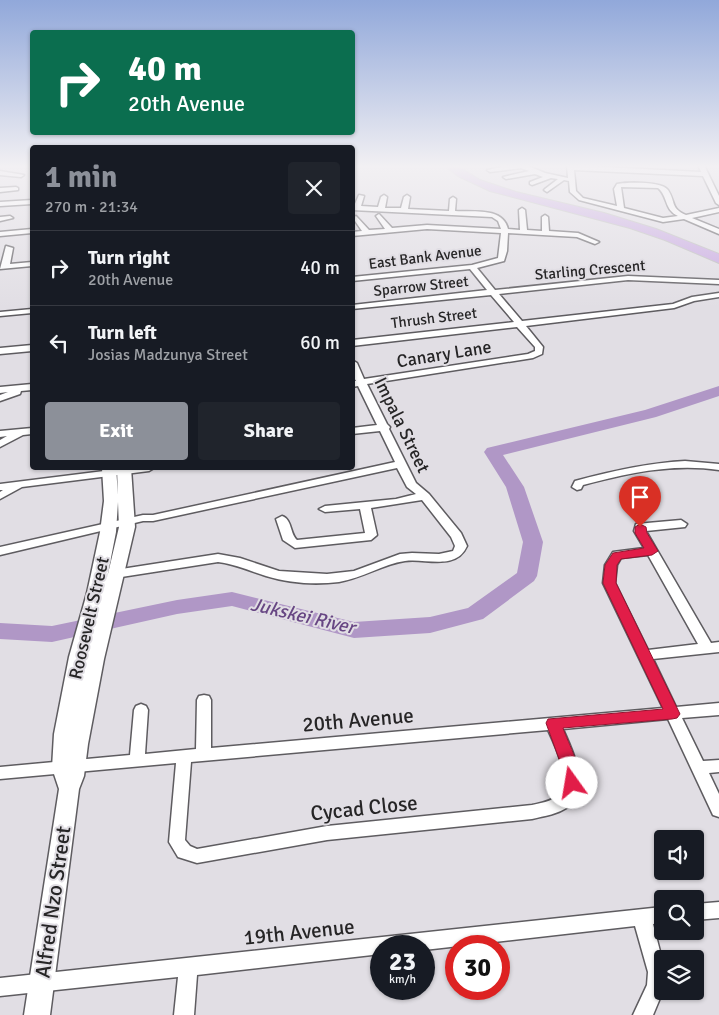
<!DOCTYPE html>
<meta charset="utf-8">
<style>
:root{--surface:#171b24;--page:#20242c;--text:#f1f3f6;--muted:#9ea1a6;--line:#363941;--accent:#8c9099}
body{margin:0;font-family:Signika,sans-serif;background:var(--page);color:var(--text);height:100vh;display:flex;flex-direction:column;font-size:19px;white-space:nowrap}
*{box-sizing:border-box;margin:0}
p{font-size:16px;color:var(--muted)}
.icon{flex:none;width:28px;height:28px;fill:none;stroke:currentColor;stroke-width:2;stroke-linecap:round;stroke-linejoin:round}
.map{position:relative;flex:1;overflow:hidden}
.sheet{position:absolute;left:30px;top:145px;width:325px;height:325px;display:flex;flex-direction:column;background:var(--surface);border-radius:5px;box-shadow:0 1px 4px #0004}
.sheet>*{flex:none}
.banner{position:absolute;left:30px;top:30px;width:325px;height:105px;border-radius:5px;box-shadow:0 1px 4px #0004;background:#0b6e4f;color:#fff;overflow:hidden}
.buttons{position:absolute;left:654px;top:830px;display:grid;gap:10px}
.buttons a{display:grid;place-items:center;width:50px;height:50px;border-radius:5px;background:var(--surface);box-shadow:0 1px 4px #0004;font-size:25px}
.speed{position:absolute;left:370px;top:935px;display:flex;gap:10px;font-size:25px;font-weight:700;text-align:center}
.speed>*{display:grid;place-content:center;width:65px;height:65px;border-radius:50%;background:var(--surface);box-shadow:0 1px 4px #0004;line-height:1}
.speed small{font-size:12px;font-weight:400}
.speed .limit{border:8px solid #d22;background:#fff;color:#111}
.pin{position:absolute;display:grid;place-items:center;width:42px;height:42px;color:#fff;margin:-51px -21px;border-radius:50% 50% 50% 0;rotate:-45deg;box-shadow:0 0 5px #0007}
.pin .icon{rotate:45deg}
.me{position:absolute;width:55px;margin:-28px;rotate:347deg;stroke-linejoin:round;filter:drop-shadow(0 0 4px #0008)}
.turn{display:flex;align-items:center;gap:18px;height:105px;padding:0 15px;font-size:22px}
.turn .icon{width:65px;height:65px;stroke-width:2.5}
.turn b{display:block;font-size:35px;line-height:42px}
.round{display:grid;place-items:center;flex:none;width:52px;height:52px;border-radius:5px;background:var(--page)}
.overview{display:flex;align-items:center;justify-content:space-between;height:85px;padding:0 15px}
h1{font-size:30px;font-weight:700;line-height:38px;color:var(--accent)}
.button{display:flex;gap:10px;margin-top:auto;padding:10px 15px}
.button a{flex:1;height:58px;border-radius:5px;background:var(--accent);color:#fff;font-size:20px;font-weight:700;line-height:58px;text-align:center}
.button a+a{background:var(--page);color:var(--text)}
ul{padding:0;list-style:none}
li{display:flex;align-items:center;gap:15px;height:75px;padding:0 15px;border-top:1px solid var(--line)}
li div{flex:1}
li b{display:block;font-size:19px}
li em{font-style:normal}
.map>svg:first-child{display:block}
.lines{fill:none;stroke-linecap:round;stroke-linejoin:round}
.river{fill:#b097c6;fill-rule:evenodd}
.minor-casing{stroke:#5e5c60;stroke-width:3}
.tertiary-casing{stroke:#5e5c60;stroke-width:3}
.primary-casing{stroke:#bebebe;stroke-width:2}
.minor{fill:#fff;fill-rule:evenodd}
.tertiary{fill:#fff;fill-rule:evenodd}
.primary{fill:#c9aae2;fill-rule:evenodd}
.route{fill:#e11d48;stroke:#92132f}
.labels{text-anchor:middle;stroke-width:4;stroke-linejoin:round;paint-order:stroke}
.far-street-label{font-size:15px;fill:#262526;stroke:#e1dee4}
.street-label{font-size:18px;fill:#262526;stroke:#e1dee4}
.water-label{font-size:19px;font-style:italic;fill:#674683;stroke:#e1dee4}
.near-street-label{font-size:21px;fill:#262526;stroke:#e1dee4}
</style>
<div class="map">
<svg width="719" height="1015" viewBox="0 0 719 1015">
<rect width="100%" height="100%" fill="#e1dee4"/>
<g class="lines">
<!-- river -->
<path class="river" d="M719 386V396L656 417 503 455 524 487 543 542 537 576 534 581 483 619 430 633 354 638 232 606 177 614 52 642 0 639V623L52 626 177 600 232 592 354 622 430 617 468 608 517 573 523 542 506 487 484 452 487 448 645 410Z"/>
<!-- minor casing -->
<g class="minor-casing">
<g id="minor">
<path d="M511 165H526L545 173 568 178 567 165 701 172 698 165H704L719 196V205L716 203 703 176 574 170 576 191 583 198 617 206 614 189 617 184C627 182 662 181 668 190 676 202 670 208 686 215L719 208V212L692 218 719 229V234L684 219 663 222 579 200 570 192 569 181 564 180 547 192 544 190 545 189 558 179 551 178 532 185 530 184V182L543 177 535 174 506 179 503 177 529 171 521 168 490 172 487 170ZM621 187 658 188C668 196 664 210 678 216L663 218 624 208Z"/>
<path d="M0 171 24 175 21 177 0 175Z"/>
<path d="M16 187 18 188V190L0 192V188Z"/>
<path d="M359 195 364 196 361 206 378 207 381 197 384 195 387 197 385 208H401L404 197 407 195 410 197 408 209 449 211 450 199 453 197 456 199 455 211C473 212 503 207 508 229L520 230 519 210 522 208 525 210 527 230 542 231V217L545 215 548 217 549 231 578 233 599 242 595 244 577 237 508 233 507 251 504 261 477 268 495 290 628 276 719 280V284L628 280 499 294 522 321 673 304 692 297 719 293V297L694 301 674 308 526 326 543 347 542 354 533 358 367 384 387 424 390 427 389 429 416 483 429 494 461 533 467 546C456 571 426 558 405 561 383 564 363 578 339 582 315 585 289 583 266 576 250 571 235 564 218 562L115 578 109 574 115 570 218 554 240 558 279 571 327 574 354 571 400 554 412 553 439 554 453 551 455 546 451 537 422 500 371 508 377 535 371 540 295 548 283 540 276 519 282 516C292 519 290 534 297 540L365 533 360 509 325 512 319 509 325 506 396 499 416 494 407 487 397 468 153 521H143L0 555V547L143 515H153L395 462 380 431 352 434V428L377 425 358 386 352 387V381H356L352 374V360L357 363 364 379 528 354 535 351V347L517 327 352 346V340L514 322 491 295 352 309V305L487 290 470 269 352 281V277L472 265 498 258 501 233 427 229 352 236V232L362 231 353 218 356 216 369 230 385 229 376 216 379 214 392 228 427 225 501 229 498 221 492 217 352 210V206H354Z"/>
<path d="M32 200V204L0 206V202Z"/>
<path d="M0 217 10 216 13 218 0 221Z"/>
<path d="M32 229V233L0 236V232Z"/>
<path d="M6 246 13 248 10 264 32 262V266L0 269Z"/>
<path d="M32 309V313L0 316V312Z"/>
<path d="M32 345V351L0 354V348Z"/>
<path d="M32 384V390L21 391 20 394 0 401V395L8 392 0 393V387Z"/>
<path d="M32 428V434L23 435 0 447V440L7 436 0 437V431Z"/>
<path d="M685 461 719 464V470C673 463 628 473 583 485L581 489 577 490 572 487 575 481C612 471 648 463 685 461Z"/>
<path d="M128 468H154L149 471 22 487 0 499V492L3 490H0V484Z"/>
<path d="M681 520 687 524 685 527 646 531 711 643 719 642V652L653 659 676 707 719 703V715L682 718 703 761 719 760V772L709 773 719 794V817L713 815 668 719 563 729C572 750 591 786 569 806 559 814 544 816 532 819L327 840 197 863 178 857 169 842 176 763 0 779V767L130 755 134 710 136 706 141 704 146 706 148 710 145 754 196 749 197 700 199 696 204 695 209 696 211 700V748L663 708 603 583 605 565 613 552 644 548 634 531 636 524ZM648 555 698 644 648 650 615 583 617 565 621 558ZM548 730C555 745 573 782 557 796 550 802 541 803 532 805L327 826 197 849 190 846 185 840 191 762Z"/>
<path d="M719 902V918L695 920V904Z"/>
<path d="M662 907V923L653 924 662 959 663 991 653 1015H633L647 985 648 972 635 926 424 950V946H381V954L197 975 194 1015H174L178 977 0 996V978Z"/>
</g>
</g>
<!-- tertiary casing -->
<g class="tertiary-casing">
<path id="tertiary" d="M102 468H116L118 495 117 468H131L135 527 104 659 88 744 84 776 79 789 50 1015H24L59 789 52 768 54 734 69 657 87 593 100 532 104 501ZM118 502 119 527 107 578 116 532Z"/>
</g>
<!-- primary casing -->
<g class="primary-casing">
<path id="primary" d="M444 165H456L480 180 516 192 604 213 656 229 719 254V263L665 240 630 228 490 191 458 176Z"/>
</g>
<!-- minor -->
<use href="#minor" class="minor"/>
<!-- tertiary -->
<use href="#tertiary" class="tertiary"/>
<!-- primary -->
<use href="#primary" class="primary"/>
</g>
<!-- sky -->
<linearGradient id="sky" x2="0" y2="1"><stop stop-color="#91a8da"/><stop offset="0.54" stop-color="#f2f0f3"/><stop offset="1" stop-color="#f2f0f3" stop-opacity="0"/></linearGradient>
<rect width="719" height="308" fill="url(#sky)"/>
<!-- route -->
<path class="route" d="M640 524 646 527 647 533 658 551 652 555 621 559 617 565 616 583 680 714 677 718 672 719 563 728C568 743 585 773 578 787L572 789 567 787 563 770 546 723 548 719 663 709 603 583 605 565 613 553 644 548 635 533V527Z"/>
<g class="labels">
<!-- far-street labels -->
<g class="far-street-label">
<text transform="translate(425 257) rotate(-7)" y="5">East Bank Avenue</text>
<text transform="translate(590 270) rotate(-5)" y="5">Starling Crescent</text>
<text transform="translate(421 286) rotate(-6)" y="5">Sparrow Street</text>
<text transform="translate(434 318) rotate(-7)" y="5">Thrush Street</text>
</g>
<!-- street labels -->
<g class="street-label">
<text transform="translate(444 354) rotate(-9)" y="6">Canary Lane</text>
<text transform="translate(402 425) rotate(64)" y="6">Impala Street</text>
<text transform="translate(89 618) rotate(-77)" y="6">Roosevelt Street</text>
</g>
<!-- water labels -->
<g class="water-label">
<text transform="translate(303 615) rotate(13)" y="7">Jukskei River</text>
</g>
<!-- near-street labels -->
<g class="near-street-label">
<text transform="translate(358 720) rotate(-5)" y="7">20th Avenue</text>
<text transform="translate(364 808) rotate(-6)" y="7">Cycad Close</text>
<text transform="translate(53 902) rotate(-82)" y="7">Alfred Nzo Street</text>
<text transform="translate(299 932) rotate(-6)" y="7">19th Avenue</text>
</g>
</g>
</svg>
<div class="buttons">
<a><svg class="icon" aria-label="sound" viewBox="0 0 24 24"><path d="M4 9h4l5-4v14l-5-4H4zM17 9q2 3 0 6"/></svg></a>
<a><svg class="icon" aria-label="search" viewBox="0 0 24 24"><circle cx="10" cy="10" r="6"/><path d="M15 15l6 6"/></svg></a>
<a><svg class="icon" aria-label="layers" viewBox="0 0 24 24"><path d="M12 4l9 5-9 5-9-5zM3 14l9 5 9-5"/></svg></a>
</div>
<div class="speed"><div>23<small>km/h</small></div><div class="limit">30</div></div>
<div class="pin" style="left:640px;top:527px;background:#d93025"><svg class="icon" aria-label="arrive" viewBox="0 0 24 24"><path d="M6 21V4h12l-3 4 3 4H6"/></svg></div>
<svg class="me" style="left:572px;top:783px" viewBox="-20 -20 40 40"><circle r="19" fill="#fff"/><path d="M0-13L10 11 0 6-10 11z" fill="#e11d48"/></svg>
<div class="banner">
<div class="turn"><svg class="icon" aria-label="right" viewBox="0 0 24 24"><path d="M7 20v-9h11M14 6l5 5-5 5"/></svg><div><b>40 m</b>20th Avenue</div></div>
</div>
<section class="sheet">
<div class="overview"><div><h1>1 min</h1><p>270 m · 21:34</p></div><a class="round"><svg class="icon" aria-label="close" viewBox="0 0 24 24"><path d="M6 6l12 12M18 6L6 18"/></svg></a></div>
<ul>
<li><svg class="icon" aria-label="right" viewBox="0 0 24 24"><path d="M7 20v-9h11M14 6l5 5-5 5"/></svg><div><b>Turn right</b><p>20th Avenue</p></div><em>40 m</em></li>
<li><svg class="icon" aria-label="left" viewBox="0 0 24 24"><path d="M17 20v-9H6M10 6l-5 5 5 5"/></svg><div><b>Turn left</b><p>Josias Madzunya Street</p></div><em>60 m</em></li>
</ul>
<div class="button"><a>Exit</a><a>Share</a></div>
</section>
</div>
